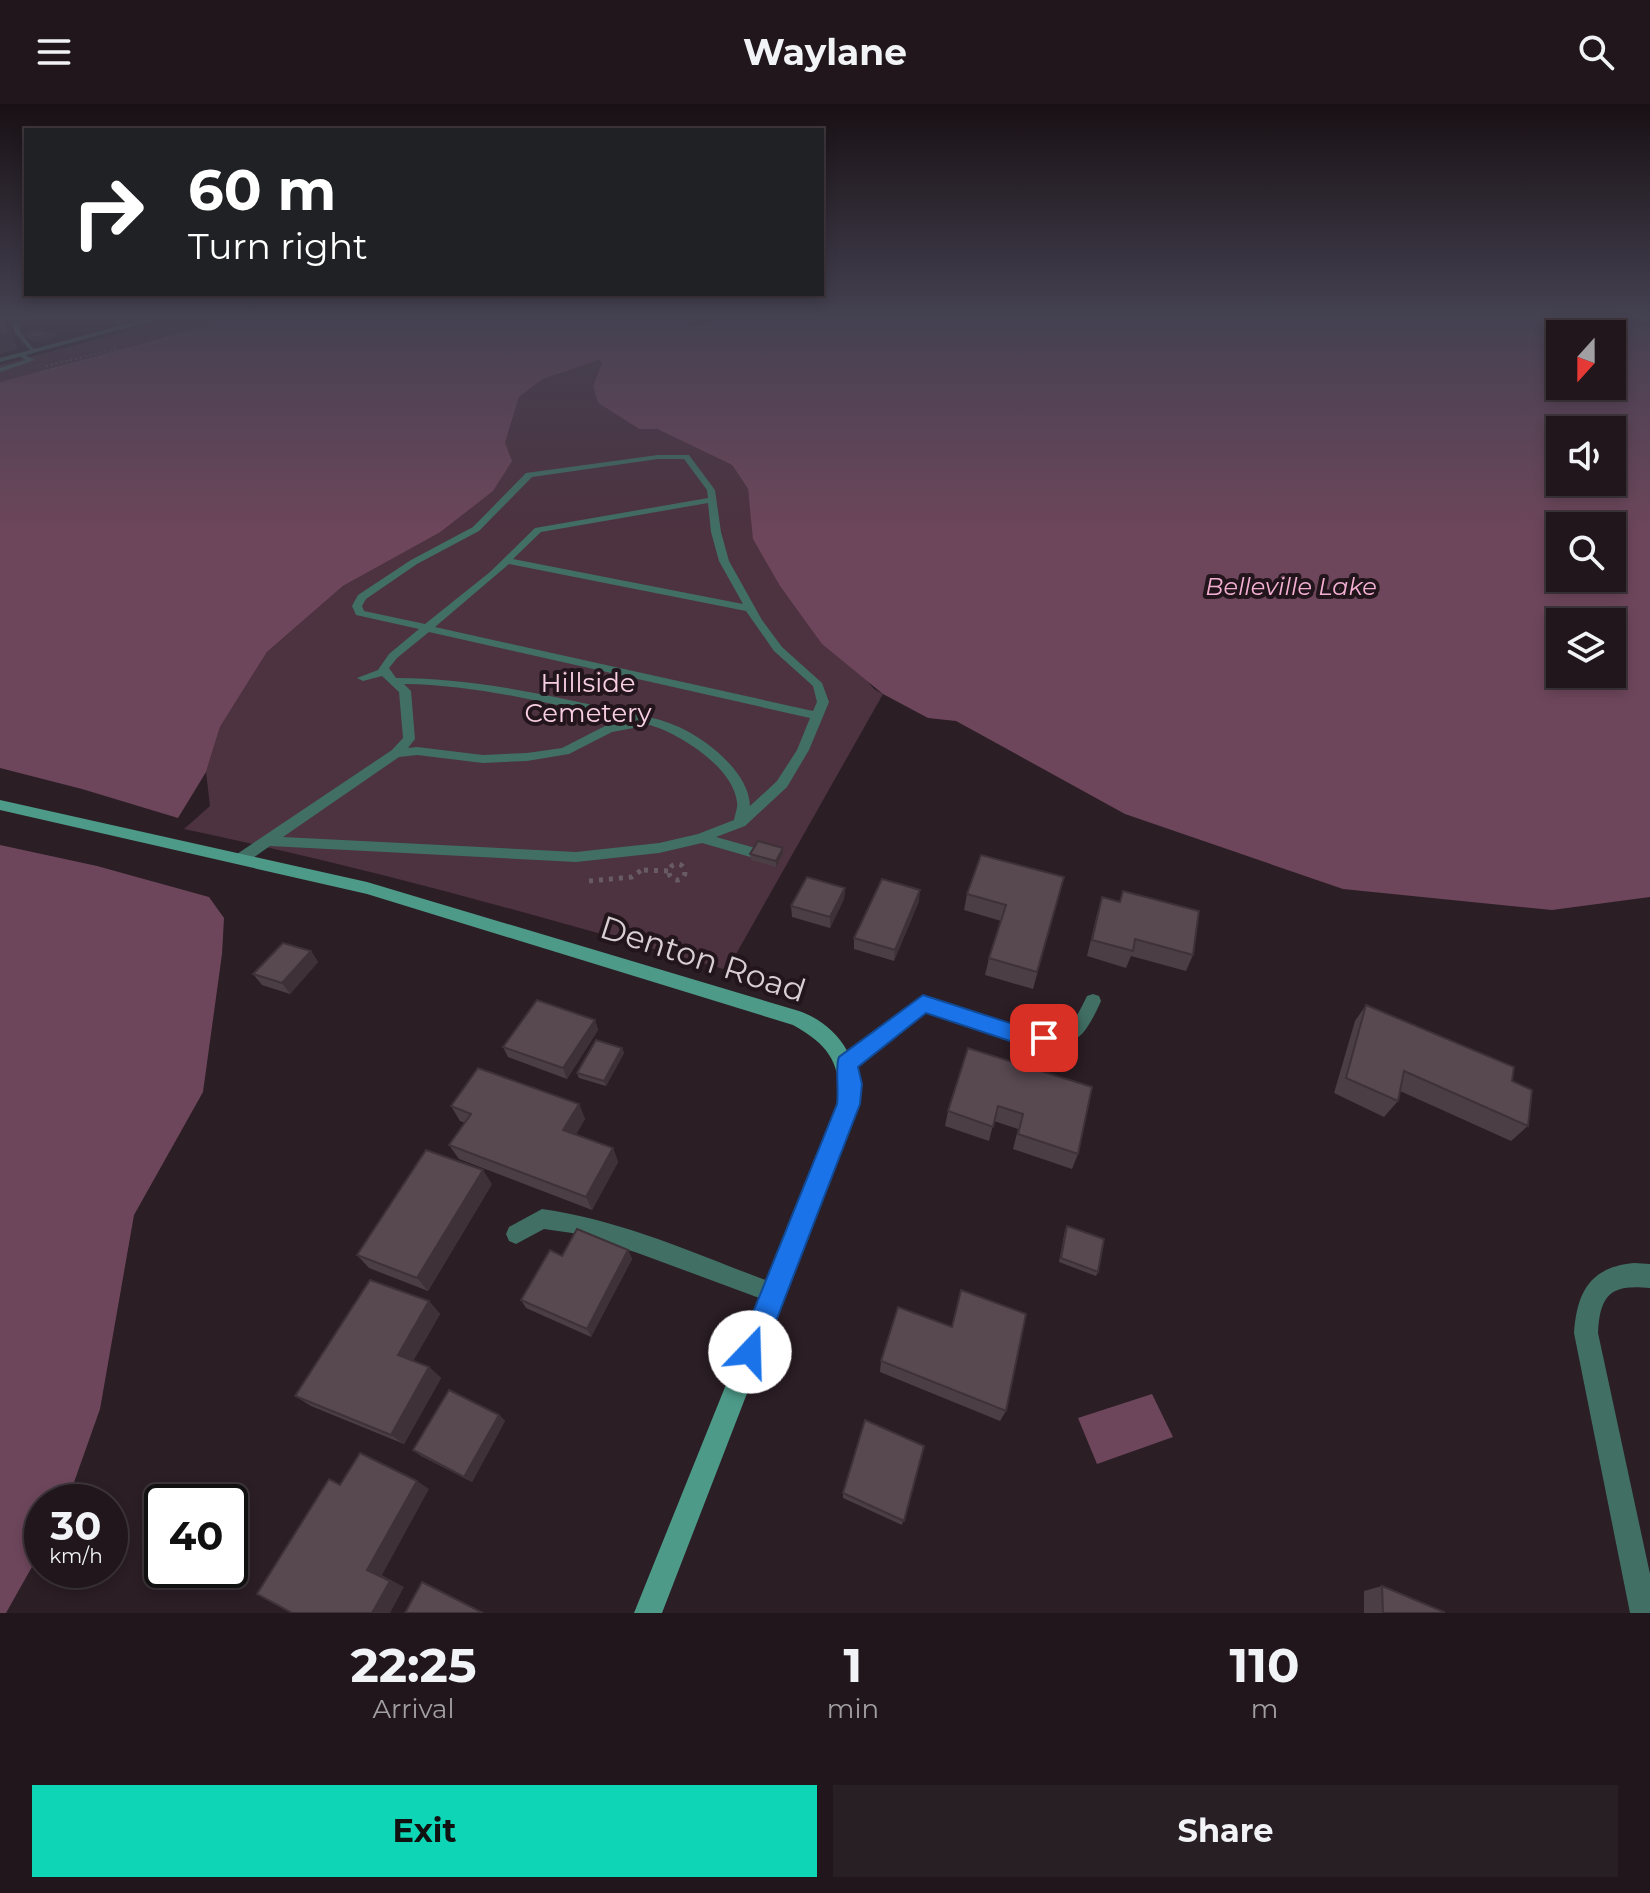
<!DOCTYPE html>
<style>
:root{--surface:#20161c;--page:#281f25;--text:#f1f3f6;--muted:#a29fa3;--line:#3d353b;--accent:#0dd5b5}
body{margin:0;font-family:Montserrat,sans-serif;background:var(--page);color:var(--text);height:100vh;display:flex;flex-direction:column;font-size:30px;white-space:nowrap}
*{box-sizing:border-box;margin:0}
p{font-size:26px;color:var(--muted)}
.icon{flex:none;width:44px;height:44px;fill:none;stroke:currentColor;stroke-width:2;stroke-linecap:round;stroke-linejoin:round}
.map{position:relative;height:1509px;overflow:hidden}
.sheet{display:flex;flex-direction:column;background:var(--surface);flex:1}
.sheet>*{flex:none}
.top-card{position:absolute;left:24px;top:24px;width:800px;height:168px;border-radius:0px;box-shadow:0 4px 12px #0003,0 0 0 2px var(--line);background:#202124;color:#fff;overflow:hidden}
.needle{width:52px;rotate:201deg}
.controls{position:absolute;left:1546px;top:216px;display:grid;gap:16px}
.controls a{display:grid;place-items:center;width:80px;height:80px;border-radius:0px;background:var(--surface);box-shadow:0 4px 12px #0003,0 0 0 2px var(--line);font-size:40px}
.speed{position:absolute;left:24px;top:1380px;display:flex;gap:16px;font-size:40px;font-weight:700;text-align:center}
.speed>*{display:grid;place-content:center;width:104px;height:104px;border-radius:50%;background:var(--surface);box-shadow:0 4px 12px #0003,0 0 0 2px var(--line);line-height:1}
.speed small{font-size:20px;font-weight:400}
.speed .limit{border:4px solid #111;border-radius:12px;background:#fff;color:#111}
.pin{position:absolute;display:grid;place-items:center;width:68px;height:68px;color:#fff;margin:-34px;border-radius:16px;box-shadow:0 4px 12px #0006}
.me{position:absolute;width:88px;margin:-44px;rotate:21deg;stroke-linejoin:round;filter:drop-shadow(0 0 6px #0008)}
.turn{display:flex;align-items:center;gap:28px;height:168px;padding:0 32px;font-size:36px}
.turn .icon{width:104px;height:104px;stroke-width:2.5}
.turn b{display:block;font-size:56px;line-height:68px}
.eta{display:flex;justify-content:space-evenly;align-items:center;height:136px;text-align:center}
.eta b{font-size:48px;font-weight:700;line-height:56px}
.action{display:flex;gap:16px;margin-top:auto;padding:16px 32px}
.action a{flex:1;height:92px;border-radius:0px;background:var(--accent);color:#111;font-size:32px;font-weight:700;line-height:92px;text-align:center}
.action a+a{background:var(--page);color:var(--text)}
header{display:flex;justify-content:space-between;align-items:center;height:104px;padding:0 32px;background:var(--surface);font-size:36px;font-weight:700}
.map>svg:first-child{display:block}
.green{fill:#4d3240}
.water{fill:#6d465b;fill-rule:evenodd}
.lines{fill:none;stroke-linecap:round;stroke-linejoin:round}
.path-far1{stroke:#685c62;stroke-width:2;stroke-dasharray:2 3;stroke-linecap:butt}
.path{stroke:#685c62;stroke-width:5;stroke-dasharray:4 6;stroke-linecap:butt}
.lane{fill:#416f64;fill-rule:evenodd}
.street{fill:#416f64;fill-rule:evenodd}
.secondary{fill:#4d9a88;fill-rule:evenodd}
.wall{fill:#4c3e45}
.shaded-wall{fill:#3e3238}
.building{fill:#584850;stroke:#3e3238;stroke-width:2}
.route{fill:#1a73e8;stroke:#114b97;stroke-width:2}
.labels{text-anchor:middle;stroke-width:8;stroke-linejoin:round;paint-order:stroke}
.far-water-label{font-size:24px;font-style:italic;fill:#f4b0d3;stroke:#22151b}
.park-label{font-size:26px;fill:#f8cee3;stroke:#22151b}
.near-street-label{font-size:32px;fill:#d8cfd3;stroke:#22151b}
</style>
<header><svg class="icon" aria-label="menu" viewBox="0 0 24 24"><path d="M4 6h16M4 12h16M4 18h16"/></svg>Waylane<svg class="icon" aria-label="search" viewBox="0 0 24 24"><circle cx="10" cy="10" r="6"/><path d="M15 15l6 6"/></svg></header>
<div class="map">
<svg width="1650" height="1509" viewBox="0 0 1650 1509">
<rect width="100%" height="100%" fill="#2b1e25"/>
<!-- green -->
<g class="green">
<path d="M178 214H224L220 219 0 278V261Z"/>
<path d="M599 256 603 258 598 299 639 325H657L732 361 748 385 754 435 874 585 883 590 727 866C547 814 367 763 184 725L210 702 206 668 220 623 267 548 343 482 439 429 505 339 519 293 543 275Z"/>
</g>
<!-- water -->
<g class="water">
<path d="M224 214H702L684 224 732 214H1595L1650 223V793L1552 806 1343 785 1125 710 956 617 928 614 883 590 822 540 780 482 753 435 748 385 732 361 657 325H639L598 299 593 282 602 259 599 256 543 275 519 293 505 339 512 357 493 387 439 429 343 482 267 548 220 623 206 668 178 714 82 685 0 664V278L218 219ZM1560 230H1612V282H1560ZM1560 326H1612V378H1560ZM1560 422H1612V474H1560ZM1560 518H1612V570H1560Z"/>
<path d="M0 741 97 762 209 793 224 814 222 850 203 988 134 1111 100 1305 67 1398H42V1445L6 1509H0Z"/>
<path d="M1152 1290 1173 1333 1097 1360 1078 1314Z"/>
</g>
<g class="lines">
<!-- path-far1 -->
<g class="path-far1">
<path d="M46 262 116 245"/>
<path d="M41 268 204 225"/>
</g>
<!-- path -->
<g class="path">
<circle cx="677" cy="768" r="8"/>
<path d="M644 766 668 767"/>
<path d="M589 777 632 773 644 764"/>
</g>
<!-- lane -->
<g class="lane">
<path d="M13 214H19L20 228 36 248H32L14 228Z"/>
<path d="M21 249 35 256 0 268V264L26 256 19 252Z"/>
<path d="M658 351H689L715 386 721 428 729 457 762 516 782 543 822 579 829 598 809 646 787 683 745 722 716 733 759 745 761 749 759 753 754 754 702 739 659 749 576 758 270 742 247 758H237L235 754 237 750 392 646 403 634 399 588 382 572 363 577 357 574 378 566 389 550 419 525 356 511 352 502 358 491 411 456 473 423 526 369ZM658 355H684L707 386 708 394 535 424 490 468 425 520 364 507 362 502 366 495 417 460 479 427 532 373ZM708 399 711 428 719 457 743 500 513 455 541 428ZM509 460 746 507 774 547 813 582 817 598 813 607 435 523ZM429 528 810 614 797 646 777 677 750 702C749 668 707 636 679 623 655 612 627 609 602 603 534 588 466 574 396 574L389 564 397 554ZM404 580C483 581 558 602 634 618L605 622 562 644 527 649 483 651 417 643 408 644 415 635 411 587ZM650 621C680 630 733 663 737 698 738 704 735 710 734 716L698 730 659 739 576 748 283 733 399 653 417 651 483 659 527 657 569 650 612 628Z"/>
<path d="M1093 890 1099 892 1101 897C1096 908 1090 921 1082 930 1049 962 963 918 925 907L852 965 846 967 840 965 837 960 840 955 917 895 923 893C954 902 1039 940 1066 923 1076 917 1082 902 1087 892Z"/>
<path d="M542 1105C622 1116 698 1151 773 1179L780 1182 783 1189 780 1196 773 1199 635 1148 572 1129 544 1125 516 1140 509 1137 506 1130 509 1123Z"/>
</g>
<!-- street -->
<g class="street">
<path d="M0 214H12L0 217Z"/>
<path d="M150 214H162L0 258V254Z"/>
<path d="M1634 1159 1650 1160V1184C1611 1180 1600 1190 1598 1229L1650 1470V1509H1630L1574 1229C1577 1188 1590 1163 1634 1159Z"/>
</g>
<!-- secondary -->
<path class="secondary" d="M0 696 367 778 799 907C841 922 860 958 859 1000L662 1509H634L839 1000C841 959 829 941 793 921L367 790 0 706Z"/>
</g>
<!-- wall -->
<g class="wall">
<path d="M25 230 56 233 37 238 27 234Z"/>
<path d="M783 744V750L776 763 751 756 750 750Z"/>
<path d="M1064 773 1033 885 985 871 989 854 1001 817 964 806 967 790Z"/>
<path d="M845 784 844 795 830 824 792 813 791 802Z"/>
<path d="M1123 787 1193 851 1186 867 1131 852 1126 864 1087 852 1097 810 1102 793 1119 798Z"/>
<path d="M919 797 894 857 854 845V834Z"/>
<path d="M311 847 318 858 290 890 262 881 253 870Z"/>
<path d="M1366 901 1512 977 1528 1022 1511 1037 1400 987 1398 997 1384 1013 1334 989 1355 917Z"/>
<path d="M595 916 598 926 567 975 508 953 503 943Z"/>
<path d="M622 944 624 949 606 982 579 974 577 969Z"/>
<path d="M968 944 1078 1050 1072 1065 1013 1045 1018 1025 994 1017 989 1037 945 1022 948 1007Z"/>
<path d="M579 1000 585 1015 576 1030 613 1044 618 1058 592 1106 459 1055 449 1041 465 1019 460 1017 451 1002Z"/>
<path d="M492 1080 428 1187 369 1164 357 1151Z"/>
<path d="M1067 1122 1098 1168 1096 1172 1059 1158 1065 1126Z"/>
<path d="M628 1146 632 1155 591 1233 526 1204 521 1196 562 1152Z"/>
<path d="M429 1197 440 1210 413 1257 429 1263 441 1274 404 1340 311 1302 295 1292Z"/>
<path d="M881 1257 1006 1307 1000 1317 880 1268Z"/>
<path d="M499 1311 505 1317 472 1378 421 1352 413 1346Z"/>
<path d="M924 1342 902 1421 843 1394V1389Z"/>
<path d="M1382 1482 1444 1509H1364V1487Z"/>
</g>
<!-- shaded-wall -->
<g class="shaded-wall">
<path d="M2 214 6 219 18 245 0 250V231Z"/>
<path d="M115 214H132L117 218Z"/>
<path d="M54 229 56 233 37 238 35 234Z"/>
<path d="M783 744V750L776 763V757Z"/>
<path d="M845 784 844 795 830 824V813Z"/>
<path d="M920 786 919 797 894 857 895 846Z"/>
<path d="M311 847 318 858 290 890 282 879Z"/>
<path d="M595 916 598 926 567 975 563 964Z"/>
<path d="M622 944 624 949 606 982 604 977Z"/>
<path d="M579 1000 585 1015 570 1041 563 1026Z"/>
<path d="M613 1044 618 1058 592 1106 586 1093Z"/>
<path d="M483 1066 492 1080 428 1187 417 1174Z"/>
<path d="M628 1146 632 1155 591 1233 587 1225Z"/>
<path d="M429 1197 440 1210 410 1262 398 1251Z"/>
<path d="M429 1263 441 1274 404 1340 391 1331Z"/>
<path d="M499 1311 505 1317 472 1378 464 1373Z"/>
<path d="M417 1377 429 1385 382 1471 404 1483 390 1509H372L367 1466Z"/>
</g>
<!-- building -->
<g class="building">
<path d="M0 214H2L9 229 0 231Z"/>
<path d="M38 227 54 229 35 234 25 230Z"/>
<path d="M758 737 783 744 776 757 750 750Z"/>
<path d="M981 751 1064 773 1037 868 989 854 1006 801 967 790Z"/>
<path d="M807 773 845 784 830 813 791 802Z"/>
<path d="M882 775 920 786 895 846 854 834Z"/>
<path d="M1123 787 1199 807 1193 851 1135 835 1133 847 1092 836 1102 793 1120 798Z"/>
<path d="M283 839 311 847 282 879 253 870Z"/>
<path d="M537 896 595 916 563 964 503 943Z"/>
<path d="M1366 901 1514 963 1512 977 1532 986 1528 1022 1404 967 1398 997 1346 974Z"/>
<path d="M596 936 622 944 604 977 577 969Z"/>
<path d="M968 944 1092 983 1078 1050 1018 1030 1023 1010 998 1002 993 1023 948 1007Z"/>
<path d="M478 964 579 1000 563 1026 613 1044 586 1093 449 1041 471 1010 451 1002Z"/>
<path d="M426 1046 483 1066 417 1174 357 1151Z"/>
<path d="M1067 1122 1104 1135 1098 1168 1061 1154Z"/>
<path d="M577 1125 628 1146 587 1225 521 1196 550 1146 562 1152Z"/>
<path d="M370 1176 429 1197 398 1251 429 1263 391 1331 295 1292Z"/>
<path d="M961 1186 1026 1210 1006 1307 881 1257 898 1203 952 1223Z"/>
<path d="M449 1286 499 1311 464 1373 413 1346Z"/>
<path d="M865 1316 924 1342 904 1417 843 1389Z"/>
<path d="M360 1349 417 1377 367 1466 390 1477 372 1509H292L257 1490 329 1375 340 1381Z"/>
<path d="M422 1478 483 1509H405Z"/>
<path d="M1382 1482 1444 1508V1509H1383Z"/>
</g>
<!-- sky -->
<linearGradient id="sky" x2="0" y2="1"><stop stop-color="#181014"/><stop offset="0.5" stop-color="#444151"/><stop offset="1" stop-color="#444151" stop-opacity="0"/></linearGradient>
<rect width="1650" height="426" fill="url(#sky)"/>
<!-- route -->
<path class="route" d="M923 891 1028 925 1052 927 1055 934 1052 941 1028 943 926 909 858 963 862 980 860 1000 764 1248 760 1257 750 1261 741 1257 737 1248 837 1000C839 987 835 961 839 953Z"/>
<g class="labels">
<!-- far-water labels -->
<g class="far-water-label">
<text x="1291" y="491">Belleville Lake</text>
</g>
<!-- park labels -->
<g class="park-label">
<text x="588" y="588">Hillside<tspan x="588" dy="30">Cemetery</tspan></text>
</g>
<!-- near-street labels -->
<g class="near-street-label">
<text transform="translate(703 855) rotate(18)" y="11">Denton Road</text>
</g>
</g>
</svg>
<div class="controls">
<a><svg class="needle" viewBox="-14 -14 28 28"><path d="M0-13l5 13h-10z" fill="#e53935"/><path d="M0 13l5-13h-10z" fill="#a29fa3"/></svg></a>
<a><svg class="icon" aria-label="sound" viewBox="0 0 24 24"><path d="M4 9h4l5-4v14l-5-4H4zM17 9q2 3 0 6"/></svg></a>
<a><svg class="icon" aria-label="search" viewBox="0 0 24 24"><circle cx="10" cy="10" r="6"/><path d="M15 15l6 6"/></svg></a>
<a><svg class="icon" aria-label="layers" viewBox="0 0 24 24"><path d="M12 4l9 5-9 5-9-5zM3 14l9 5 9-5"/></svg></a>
</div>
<div class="speed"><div>30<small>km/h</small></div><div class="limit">40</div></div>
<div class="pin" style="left:1044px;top:934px;background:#d93025"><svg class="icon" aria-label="arrive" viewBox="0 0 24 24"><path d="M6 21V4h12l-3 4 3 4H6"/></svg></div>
<svg class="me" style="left:750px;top:1248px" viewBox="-20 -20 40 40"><circle r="19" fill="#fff"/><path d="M0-13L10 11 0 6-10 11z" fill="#1a73e8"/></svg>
<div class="top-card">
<div class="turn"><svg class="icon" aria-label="right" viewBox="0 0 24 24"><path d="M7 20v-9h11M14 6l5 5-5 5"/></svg><div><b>60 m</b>Turn right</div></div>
</div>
</div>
<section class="sheet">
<div class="eta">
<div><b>22:25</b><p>Arrival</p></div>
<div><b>1</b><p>min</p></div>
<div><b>110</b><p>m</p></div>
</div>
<div class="action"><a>Exit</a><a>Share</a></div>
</section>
